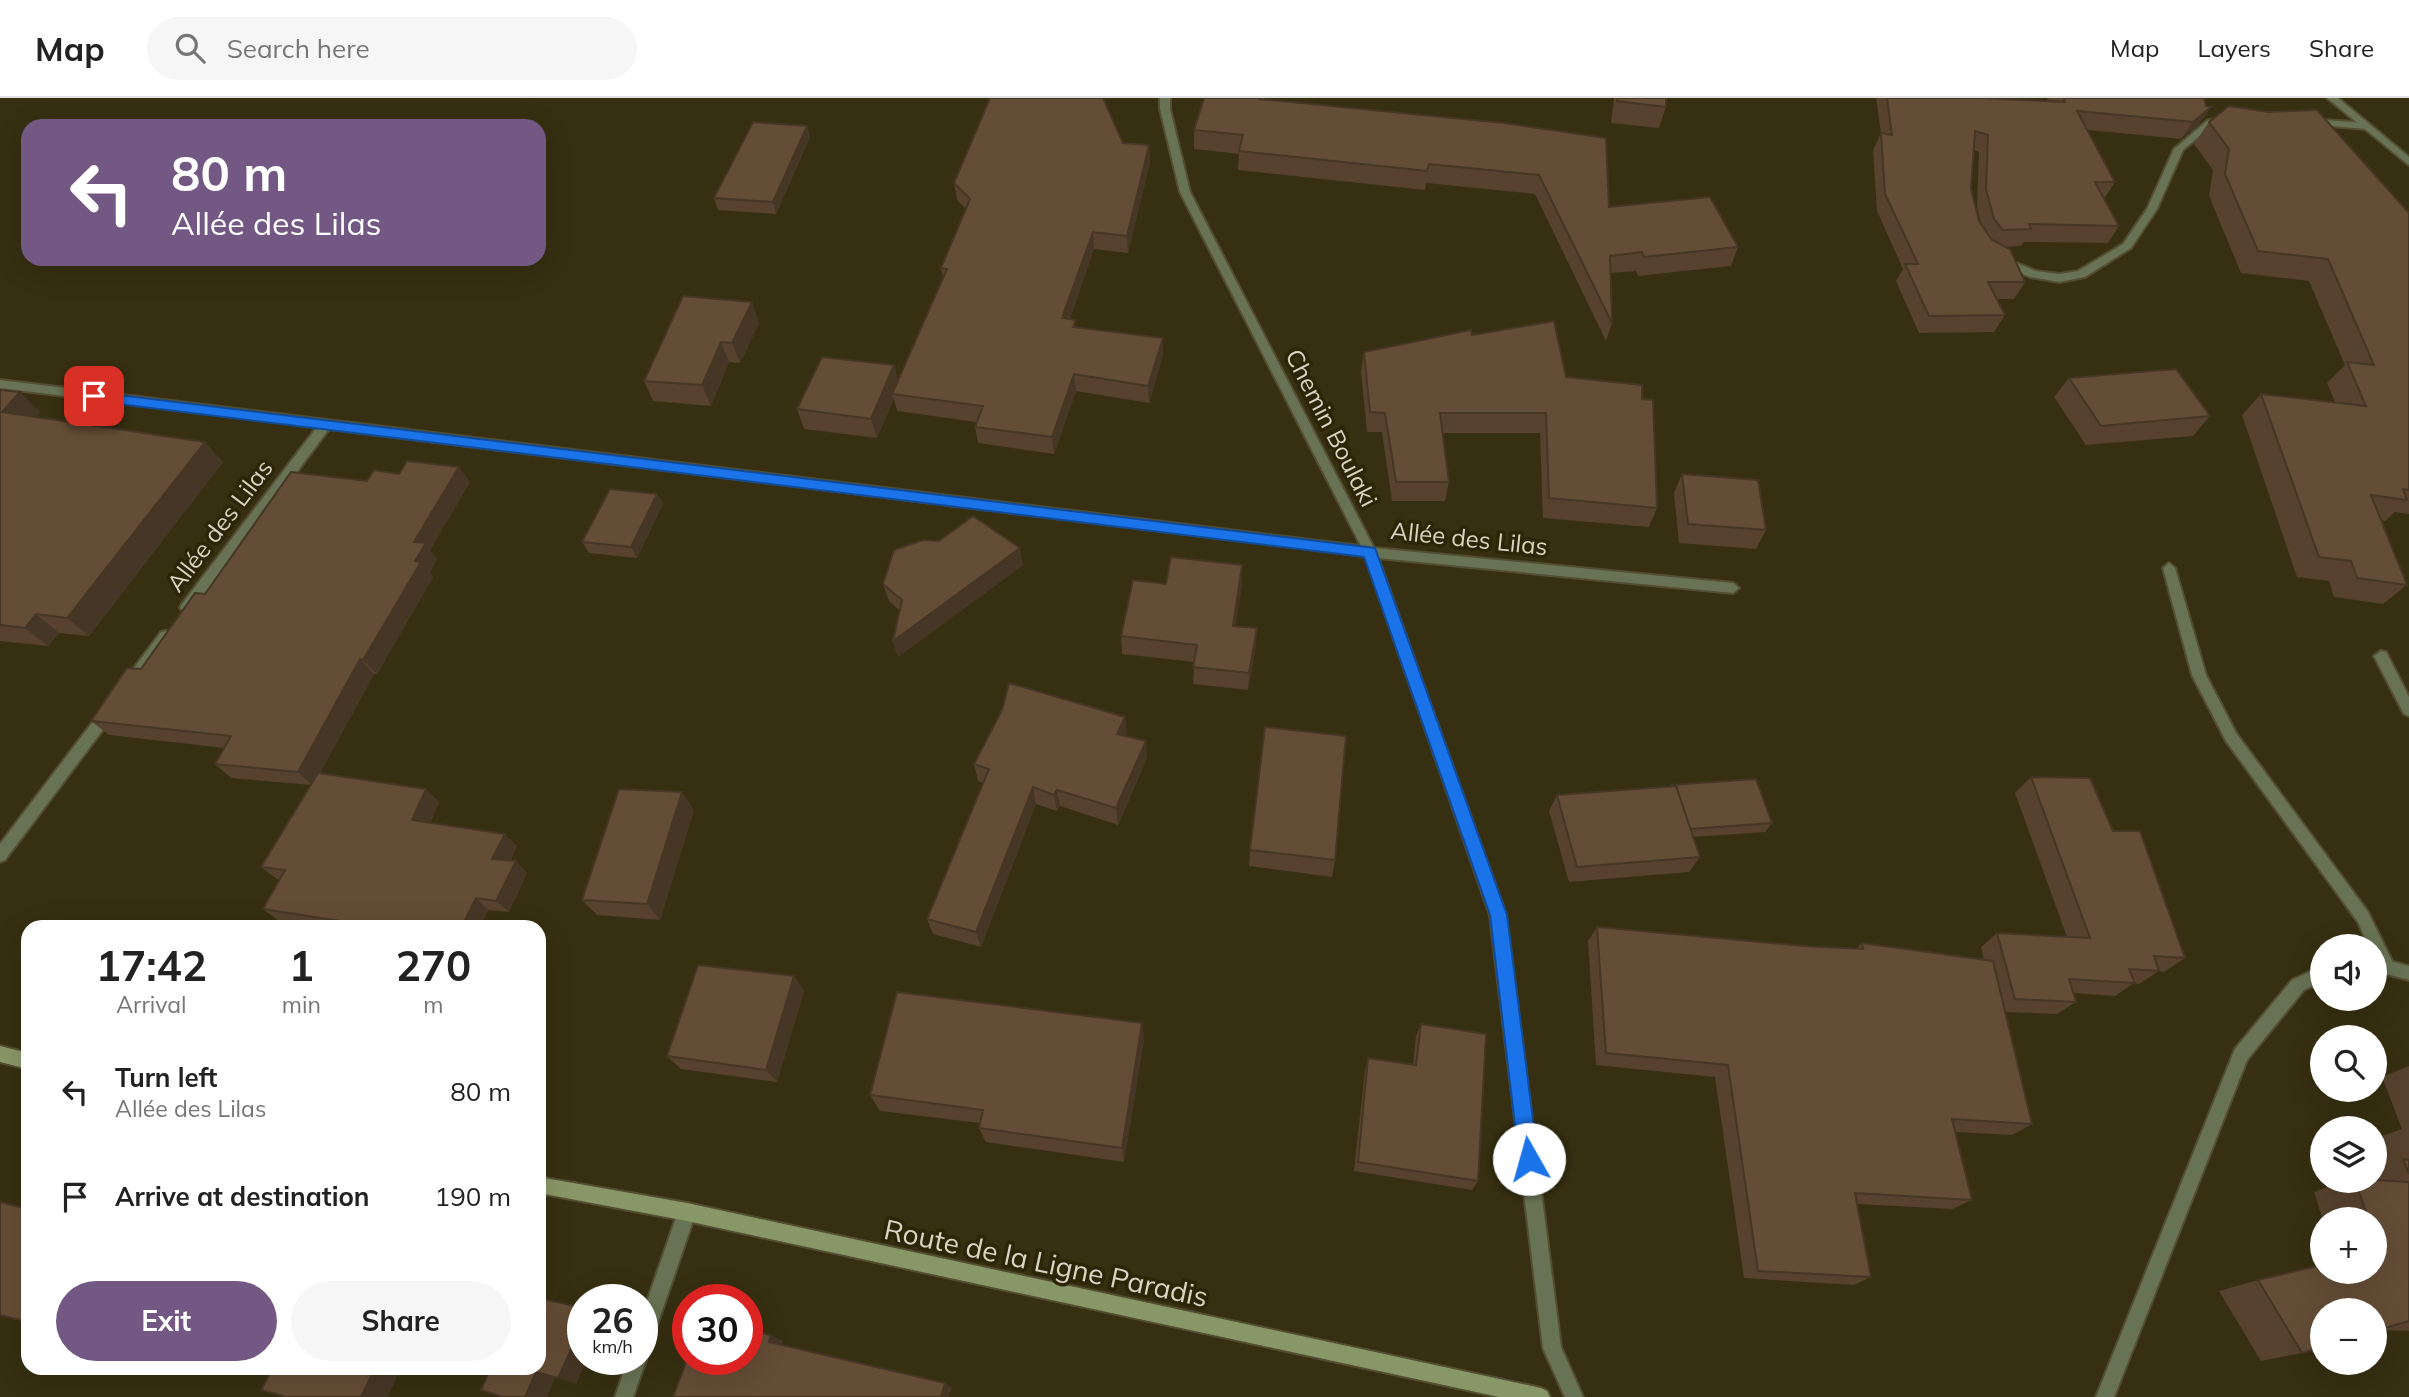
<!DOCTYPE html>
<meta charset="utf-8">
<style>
:root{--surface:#fff;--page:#f6f6f6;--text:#222;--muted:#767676;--line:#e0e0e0;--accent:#735883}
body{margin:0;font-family:Mulish,sans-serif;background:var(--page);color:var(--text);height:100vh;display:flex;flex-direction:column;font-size:26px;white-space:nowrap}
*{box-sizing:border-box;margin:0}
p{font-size:23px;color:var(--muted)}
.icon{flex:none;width:38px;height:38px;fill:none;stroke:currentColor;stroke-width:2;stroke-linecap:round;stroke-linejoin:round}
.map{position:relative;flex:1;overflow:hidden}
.details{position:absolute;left:21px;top:822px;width:525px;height:455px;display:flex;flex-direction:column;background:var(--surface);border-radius:21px;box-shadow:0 7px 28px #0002}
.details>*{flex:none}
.top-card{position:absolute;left:21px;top:21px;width:525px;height:147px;border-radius:21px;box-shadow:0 7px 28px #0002;background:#735883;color:#fff;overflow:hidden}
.fabs{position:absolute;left:2310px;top:836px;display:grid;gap:14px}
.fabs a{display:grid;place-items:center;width:77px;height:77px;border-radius:50%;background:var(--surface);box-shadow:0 7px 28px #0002;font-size:35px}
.speed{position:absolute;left:567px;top:1186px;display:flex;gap:14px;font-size:35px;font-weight:700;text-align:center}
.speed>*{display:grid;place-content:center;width:91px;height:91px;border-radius:50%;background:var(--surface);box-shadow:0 7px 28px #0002;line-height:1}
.speed small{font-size:18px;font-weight:400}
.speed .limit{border:10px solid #d22;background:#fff;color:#111}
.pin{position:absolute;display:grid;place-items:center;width:60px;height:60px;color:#fff;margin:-30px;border-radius:14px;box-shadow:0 4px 10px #0006}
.me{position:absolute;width:77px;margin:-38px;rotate:353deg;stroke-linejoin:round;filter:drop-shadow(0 0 5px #0008)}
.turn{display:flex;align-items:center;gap:24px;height:147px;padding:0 35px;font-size:32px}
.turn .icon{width:91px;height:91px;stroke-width:2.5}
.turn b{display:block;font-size:49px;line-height:60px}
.eta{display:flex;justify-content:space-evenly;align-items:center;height:119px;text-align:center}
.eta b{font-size:42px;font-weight:700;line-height:49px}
.cta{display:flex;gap:14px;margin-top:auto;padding:14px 35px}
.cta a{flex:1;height:80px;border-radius:42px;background:var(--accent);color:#fff;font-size:28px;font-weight:700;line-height:80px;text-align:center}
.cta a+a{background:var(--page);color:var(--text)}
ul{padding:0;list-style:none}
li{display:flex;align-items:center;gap:21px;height:105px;padding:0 35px}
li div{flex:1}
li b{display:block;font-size:26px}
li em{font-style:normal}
header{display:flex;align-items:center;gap:42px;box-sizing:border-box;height:98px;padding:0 35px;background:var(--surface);border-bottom:2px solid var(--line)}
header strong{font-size:33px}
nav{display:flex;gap:38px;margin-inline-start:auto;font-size:24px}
.search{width:490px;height:63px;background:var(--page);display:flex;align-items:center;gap:18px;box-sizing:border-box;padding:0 24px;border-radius:38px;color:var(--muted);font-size:26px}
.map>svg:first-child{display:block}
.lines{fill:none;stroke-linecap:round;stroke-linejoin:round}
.service-casing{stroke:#534d31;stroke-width:4}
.minor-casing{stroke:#534d31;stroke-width:4}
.secondary-casing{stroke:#534d31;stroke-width:4}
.service{fill:#687254;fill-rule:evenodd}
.minor{fill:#687254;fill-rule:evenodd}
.secondary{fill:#889767;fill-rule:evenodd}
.wall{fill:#56422e;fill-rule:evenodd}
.shaded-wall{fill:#463626}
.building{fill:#644d36;stroke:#463626;stroke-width:2}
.route{fill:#1a73e8;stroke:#114b97;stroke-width:2}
.labels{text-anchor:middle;stroke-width:7;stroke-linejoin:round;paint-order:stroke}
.street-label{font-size:24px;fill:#d9d4c3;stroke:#2c2506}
.near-street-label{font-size:28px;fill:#d9d4c3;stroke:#2c2506}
</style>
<header>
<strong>Map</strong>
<div class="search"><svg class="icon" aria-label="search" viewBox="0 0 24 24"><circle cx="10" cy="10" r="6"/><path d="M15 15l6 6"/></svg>Search here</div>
<nav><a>Map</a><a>Layers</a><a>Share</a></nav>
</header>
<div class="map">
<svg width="2409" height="1299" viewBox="0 0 2409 1299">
<rect width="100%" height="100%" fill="#362f11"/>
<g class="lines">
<!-- service casing -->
<g class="service-casing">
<g id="service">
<path d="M2310 21 2367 25 2372 28 2367 31 2307 26 2305 24Z"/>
<path d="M2208 22 2223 21 2228 24 2223 27H2213L2183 52 2157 111 2131 150 2085 179 2059 184 2030 179 2000 166V162L2004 160 2036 173 2059 176 2078 173 2123 146 2147 111 2174 51Z"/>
<path d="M2169 465 2175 470 2206 577 2236 635 2368 814 2394 867 2391 872 2386 874 2381 872 2375 860V849H2369L2358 824 2226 643 2192 577 2163 470Z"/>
<path d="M2381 553 2386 554 2409 599V618L2404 616 2374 558Z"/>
</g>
</g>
<!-- minor casing -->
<g class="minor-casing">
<g id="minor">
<path d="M1160 0H1170V11L1190 94 1374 450 1733 485 1739 490 1733 495 1378 460 1506 817 1561 1249 1583 1299H1565L1543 1250 1490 817 1365 458 329 331 192 514 187 515 180 510 182 506 317 329 0 290V282L1361 448 1180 94 1160 11Z"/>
<path d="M2327 0H2338L2409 59V67Z"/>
<path d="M166 533 171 534 173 538 171 542 135 590H125L123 586 125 582 161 534Z"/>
<path d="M109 607 114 609 116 613 114 617 5 762 0 764V746L104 609Z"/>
<path d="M2375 859 2409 868V882L2375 873Z"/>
<path d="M2322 868V883L2304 892 2247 962 2114 1299H2096L2235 951 2292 882Z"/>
<path d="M687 1105 693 1108 696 1114 651 1245 648 1251 642 1254V1218L678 1114 681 1108Z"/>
<path d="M642 1255 646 1262 633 1299H615L628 1262H642Z"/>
</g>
</g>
<!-- secondary casing -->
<g class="secondary-casing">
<g id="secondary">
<path d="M0 948 28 955V971L0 964Z"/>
<path d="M539 1079 687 1105 1541 1290 1547 1293 1550 1299H1499L687 1123 539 1095Z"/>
</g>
</g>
<!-- service -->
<use href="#service" class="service"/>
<!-- minor -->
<use href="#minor" class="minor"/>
<!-- secondary -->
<use href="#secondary" class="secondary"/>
</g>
<!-- wall -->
<g class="wall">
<path d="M1204 0H1264L1263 2 1504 25 1609 109 1738 149 1731 168 1638 178 1636 173 1611 175 1612 225 1606 243 1535 96 1426 85 1425 92 1238 72 1239 56 1194 51V32Z"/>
<path d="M1614 0H1666V9L1659 30 1611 25Z"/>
<path d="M1876 0H1980L2048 3 2047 0H2204L2206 8 2211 9 2199 26 2181 41 2088 32 2115 84 2104 101 2119 128 2108 145 2024 144 2021 148 2006 149 2025 184 2014 201H1997L2005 217 1994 234 1919 235 1896 183 1903 171 1877 113 1873 52 1881 35ZM1973 52 1979 54 1977 108 1981 126 1979 123 1971 91Z"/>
<path d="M2209 24 2409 115V416L2395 414 2385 423 2381 422 2407 487 2383 506 2334 499 2329 483 2297 479 2242 317 2261 296 2335 304 2327 285 2345 267 2309 183 2241 175 2209 98 2213 72 2194 46Z"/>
<path d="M807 28 810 39 776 116 718 112 714 100Z"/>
<path d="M1123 45 1149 47 1150 64 1128 155 1094 151 1070 221 1077 230 1163 240V257L1149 305 1076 293 1054 356 978 345 975 329 976 324 897 313 894 301 877 340 804 331 797 311 894 267 898 282 943 181 941 170 966 111 957 102 954 85Z"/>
<path d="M759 225 740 265 729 264 711 308 653 303 644 283Z"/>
<path d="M1472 237 1566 279 1642 301 1657 410 1649 429 1543 420 1540 335H1443L1449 384 1445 403H1392L1382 334H1367L1361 274 1364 254Z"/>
<path d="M2069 280 2210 318 2193 338 2086 347 2054 299Z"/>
<path d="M0 292 40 314 36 319 223 364 89 538 59 535 48 548 0 543Z"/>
<path d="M1682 376 1766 432 1756 451 1679 445 1674 395Z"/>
<path d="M367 383 470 384 430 452 437 461 430 475 433 479 377 576H374L320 675 439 704 430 725 517 748 510 763 527 775 509 814 488 812 479 830H324L279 823 263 811 280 781H277L261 769 311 687 231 680 215 666 224 650 109 637 91 623 141 571 205 496Z"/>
<path d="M657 396 663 406 637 460 589 455 582 444Z"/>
<path d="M1023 467 898 559 893 543 899 512 889 503 883 486Z"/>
<path d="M1166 486H1242L1235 528 1256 548 1248 592 1193 586 1194 564 1122 556 1121 538Z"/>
<path d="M1125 619 1127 637 1126 638 1147 660 1118 727 1060 708 1057 713 1036 706 981 849 933 836 927 821 983 685 978 683 974 666Z"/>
<path d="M2031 679 2113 733 2185 860 2164 874 2159 873 2139 886 2134 885 2115 898 2074 895 2076 904 2057 916 2005 914 2032 1026 2012 1037 1955 1034 1972 1102 1952 1111 1857 1106 1871 1179 1854 1187 1744 1180 1715 979 1596 967 1588 843 1597 829 1805 848 1856 851 1862 845 1984 862 1981 849 1997 835 2067 839 2015 695Z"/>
<path d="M1557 697 1772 725 1765 734 1693 739 1700 759 1689 774 1569 784 1549 713Z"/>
<path d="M694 712 660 822 597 817 582 802Z"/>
<path d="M1250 752 1335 762 1332 779 1249 768Z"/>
<path d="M794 878 804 893 777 984 681 971 667 958Z"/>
<path d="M1421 926 1478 1083 1472 1092 1354 1073 1365 972 1368 960 1413 967 1416 938Z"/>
<path d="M1144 942 1124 1064 986 1044 979 1030 980 1025 880 1013 870 997Z"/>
<path d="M2409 968V1233L2376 1232 2302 1255 2261 1263 2219 1193 2258 1182 2375 1174V1122H2323L2314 1094 2345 1083H2375V1071L2386 1067 2376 1040 2402 1031 2382 979Z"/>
</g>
<!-- shaded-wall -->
<g class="shaded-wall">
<path d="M2211 9 2199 26 2181 41 2193 24Z"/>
<path d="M807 28 810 39 776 116 773 104Z"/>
<path d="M1149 47 1150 64 1128 155 1127 138Z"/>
<path d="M1093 134 1094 151 1064 237 1062 220Z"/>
<path d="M752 204 759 225 740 265 732 245Z"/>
<path d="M1163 240V257L1149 305 1148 288Z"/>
<path d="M721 244 729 264 711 308 702 287Z"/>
<path d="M894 267 899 287 892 296 894 301 877 340 871 321Z"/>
<path d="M1074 276 1076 293 1054 356 1052 339Z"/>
<path d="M20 294 40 314 23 335 2 314Z"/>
<path d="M205 344 223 364 89 538 67 520Z"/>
<path d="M459 369 470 384 430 452 437 461 430 475 433 479 377 576 363 562 415 463 414 444Z"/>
<path d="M657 396 663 406 637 460 631 449Z"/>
<path d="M1020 450 1023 467 898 559 893 543Z"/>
<path d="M1242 467V486L1233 546V528Z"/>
<path d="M36 516 59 535 48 548 25 530Z"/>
<path d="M1257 530 1256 548 1248 592 1249 575Z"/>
<path d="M360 561 374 576 313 688 298 674Z"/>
<path d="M1125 619 1127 637 1119 653 1117 636Z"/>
<path d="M1146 643 1147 660 1118 727 1116 710Z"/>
<path d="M1033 689 1036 706 981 849 976 834Z"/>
<path d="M426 691 439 704 425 734 412 722Z"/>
<path d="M1057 692 1060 708 1057 713 1054 697Z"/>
<path d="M682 694 694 712 660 822 647 806Z"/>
<path d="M505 736 517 748 504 773 492 761Z"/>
<path d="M516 763 527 775 509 814 496 803Z"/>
<path d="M476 800 488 812 479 830H461Z"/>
<path d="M794 878 804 893 777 984 766 972Z"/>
<path d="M1142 925 1144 942 1124 1064 1122 1050Z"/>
<path d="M583 1226V1262H587L576 1286 558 1280Z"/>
<path d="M771 1237 783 1243 781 1250 769 1244Z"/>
<path d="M375 1270H401L388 1299H361Z"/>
<path d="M536 1274 555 1280 547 1299H525Z"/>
<path d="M945 1285 952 1290 949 1299H941Z"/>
</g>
<!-- building -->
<g class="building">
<path d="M990 0H1103L1123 45 1149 47 1127 138 1093 134 1062 220 1076 222 1073 229 1163 240 1148 288 1074 276 1052 339 975 329 983 308 892 296 947 171 941 170 970 101 954 85Z"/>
<path d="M1204 0H1259V1L1504 25 1606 40 1609 109 1710 99 1738 149 1644 159 1642 154 1610 158 1612 225 1539 77 1429 66 1427 73 1239 53 1243 37 1194 32Z"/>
<path d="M1617 0H1666V9L1617 3Z"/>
<path d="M1887 0H1980L2065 4 2064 0H2204L2206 8 2211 9 2193 24 2077 13 2115 84H2095L2119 128 2029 126 2031 131 2003 132 1994 121 1986 91 1988 37 1975 33 1971 91 1979 123 1992 142 2010 151 2025 184H1988L2005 217 1929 218 1905 166H1918L1885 96 1881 35 1892 37Z"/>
<path d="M2229 8 2268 14 2317 12 2409 115V392L2403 391 2407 402 2371 397 2407 487 2357 480 2351 463 2319 459 2261 296 2366 308 2347 264 2374 267 2328 161 2258 153 2225 76 2229 51 2209 24Z"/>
<path d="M753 24 807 28 773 104 714 100Z"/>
<path d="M683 198 752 204 732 245 721 244 702 287 644 283Z"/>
<path d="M1554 223 1566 279 1642 287V301L1653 302 1657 410 1549 400 1546 315H1440L1449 384H1396L1385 315 1370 314 1364 254 1471 232 1472 237Z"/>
<path d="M822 259 894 267 871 321 797 311Z"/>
<path d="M2176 271 2210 318 2101 328 2069 280Z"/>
<path d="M0 292 20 294 2 314 205 344 67 520 36 516 25 530 0 527Z"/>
<path d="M407 363 459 369 414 444 426 445 415 463 421 464 363 562 360 561 298 674 215 666 231 638 91 623 127 570 141 571 195 495 205 496 291 374 367 383 374 372 399 376Z"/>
<path d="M1682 376 1758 382 1766 432 1688 426Z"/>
<path d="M610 391 657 396 631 449 582 444Z"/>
<path d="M973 418 1020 450 893 543 902 502 883 486 894 452 923 442 939 443Z"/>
<path d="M1171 459 1242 467 1233 528 1257 530 1249 575 1193 569 1197 547 1121 538 1133 482 1166 486Z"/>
<path d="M1009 585 1125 619 1117 636 1146 643 1116 710 1057 692 1054 697 1033 689 976 834 927 821 989 671 974 666 1002 612Z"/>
<path d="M1265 629 1346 638 1335 762 1250 752Z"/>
<path d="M318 675 426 691 412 722 505 736 492 761 516 763 496 803 476 800 461 830H385L263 811 285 772 261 769Z"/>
<path d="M2031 679 2090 680 2113 733H2140L2185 860 2154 858 2159 873 2129 871 2135 885 2069 881 2076 904 2015 901 1997 835 2090 840Z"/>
<path d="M1756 681 1772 725 1690 731 1676 688 1670 687Z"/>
<path d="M1676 688 1700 759 1577 769 1557 697Z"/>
<path d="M619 691 682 694 647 806 582 802Z"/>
<path d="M1597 829 1805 848 1863 851 1862 845 1993 863 2032 1026 1952 1021 1972 1102 1855 1095 1871 1179 1758 1173 1728 967 1606 955Z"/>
<path d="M698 867 794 878 766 972 667 958Z"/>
<path d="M897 894 1142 925 1122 1050 979 1030 983 1012 870 997Z"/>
<path d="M1421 926 1486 936 1478 1083 1358 1064 1368 960 1416 967Z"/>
<path d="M2403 1061 2409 1062V1076Z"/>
<path d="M2375 1082 2409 1084V1223L2375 1233V1213H2322V1249L2302 1255 2258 1182 2322 1167V1174H2375V1154L2381 1153 2375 1137V1122H2369L2355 1083H2375Z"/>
<path d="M0 1104 28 1111V1224L0 1217Z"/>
<path d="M539 1200 583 1210V1226L558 1280 536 1274 525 1299H503L481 1292 491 1270H539Z"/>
<path d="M747 1232 771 1237 769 1244 945 1285 941 1299H673L688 1259V1262H747Z"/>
<path d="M273 1270H375L361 1299H286L261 1292Z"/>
</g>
<!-- route -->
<path class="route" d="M94 294 1375 450 1507 817 1538 1061 1535 1067 1529 1070 1522 1067 1519 1061 1490 817 1364 459 94 303 87 298Z"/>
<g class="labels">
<!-- street labels -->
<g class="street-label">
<text transform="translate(1331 330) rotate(63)" y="8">Chemin Boulaki</text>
<text transform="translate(220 428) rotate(-53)" y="8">Allée des Lilas</text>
<text transform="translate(1469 441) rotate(6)" y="8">Allée des Lilas</text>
</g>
<!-- near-street labels -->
<g class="near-street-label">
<text transform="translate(1046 1165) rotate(12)" y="10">Route de la Ligne Paradis</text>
</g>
</g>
</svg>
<div class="fabs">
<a><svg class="icon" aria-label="sound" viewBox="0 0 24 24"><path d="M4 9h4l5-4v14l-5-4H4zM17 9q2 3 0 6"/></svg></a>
<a><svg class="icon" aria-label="search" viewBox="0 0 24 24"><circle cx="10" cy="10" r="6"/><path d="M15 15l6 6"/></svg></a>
<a><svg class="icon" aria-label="layers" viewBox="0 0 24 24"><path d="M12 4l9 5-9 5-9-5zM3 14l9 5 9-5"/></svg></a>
<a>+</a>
<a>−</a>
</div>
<div class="speed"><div>26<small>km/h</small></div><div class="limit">30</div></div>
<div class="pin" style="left:94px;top:298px;background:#d93025"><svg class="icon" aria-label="arrive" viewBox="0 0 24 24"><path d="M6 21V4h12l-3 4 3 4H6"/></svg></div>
<svg class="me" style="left:1529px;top:1061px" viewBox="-20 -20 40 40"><circle r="19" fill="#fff"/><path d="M0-13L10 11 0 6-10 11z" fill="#1a73e8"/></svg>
<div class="top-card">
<div class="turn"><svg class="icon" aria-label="left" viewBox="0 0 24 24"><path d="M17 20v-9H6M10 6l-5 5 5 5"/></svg><div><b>80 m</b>Allée des Lilas</div></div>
</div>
<section class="details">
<div class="eta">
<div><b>17:42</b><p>Arrival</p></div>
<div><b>1</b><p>min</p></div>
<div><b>270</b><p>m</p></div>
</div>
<ul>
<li><svg class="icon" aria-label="left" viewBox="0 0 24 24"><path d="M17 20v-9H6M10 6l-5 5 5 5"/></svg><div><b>Turn left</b><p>Allée des Lilas</p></div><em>80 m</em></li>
<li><svg class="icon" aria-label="arrive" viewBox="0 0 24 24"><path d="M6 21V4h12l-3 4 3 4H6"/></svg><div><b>Arrive at destination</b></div><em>190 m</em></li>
</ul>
<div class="cta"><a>Exit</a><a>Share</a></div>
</section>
</div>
